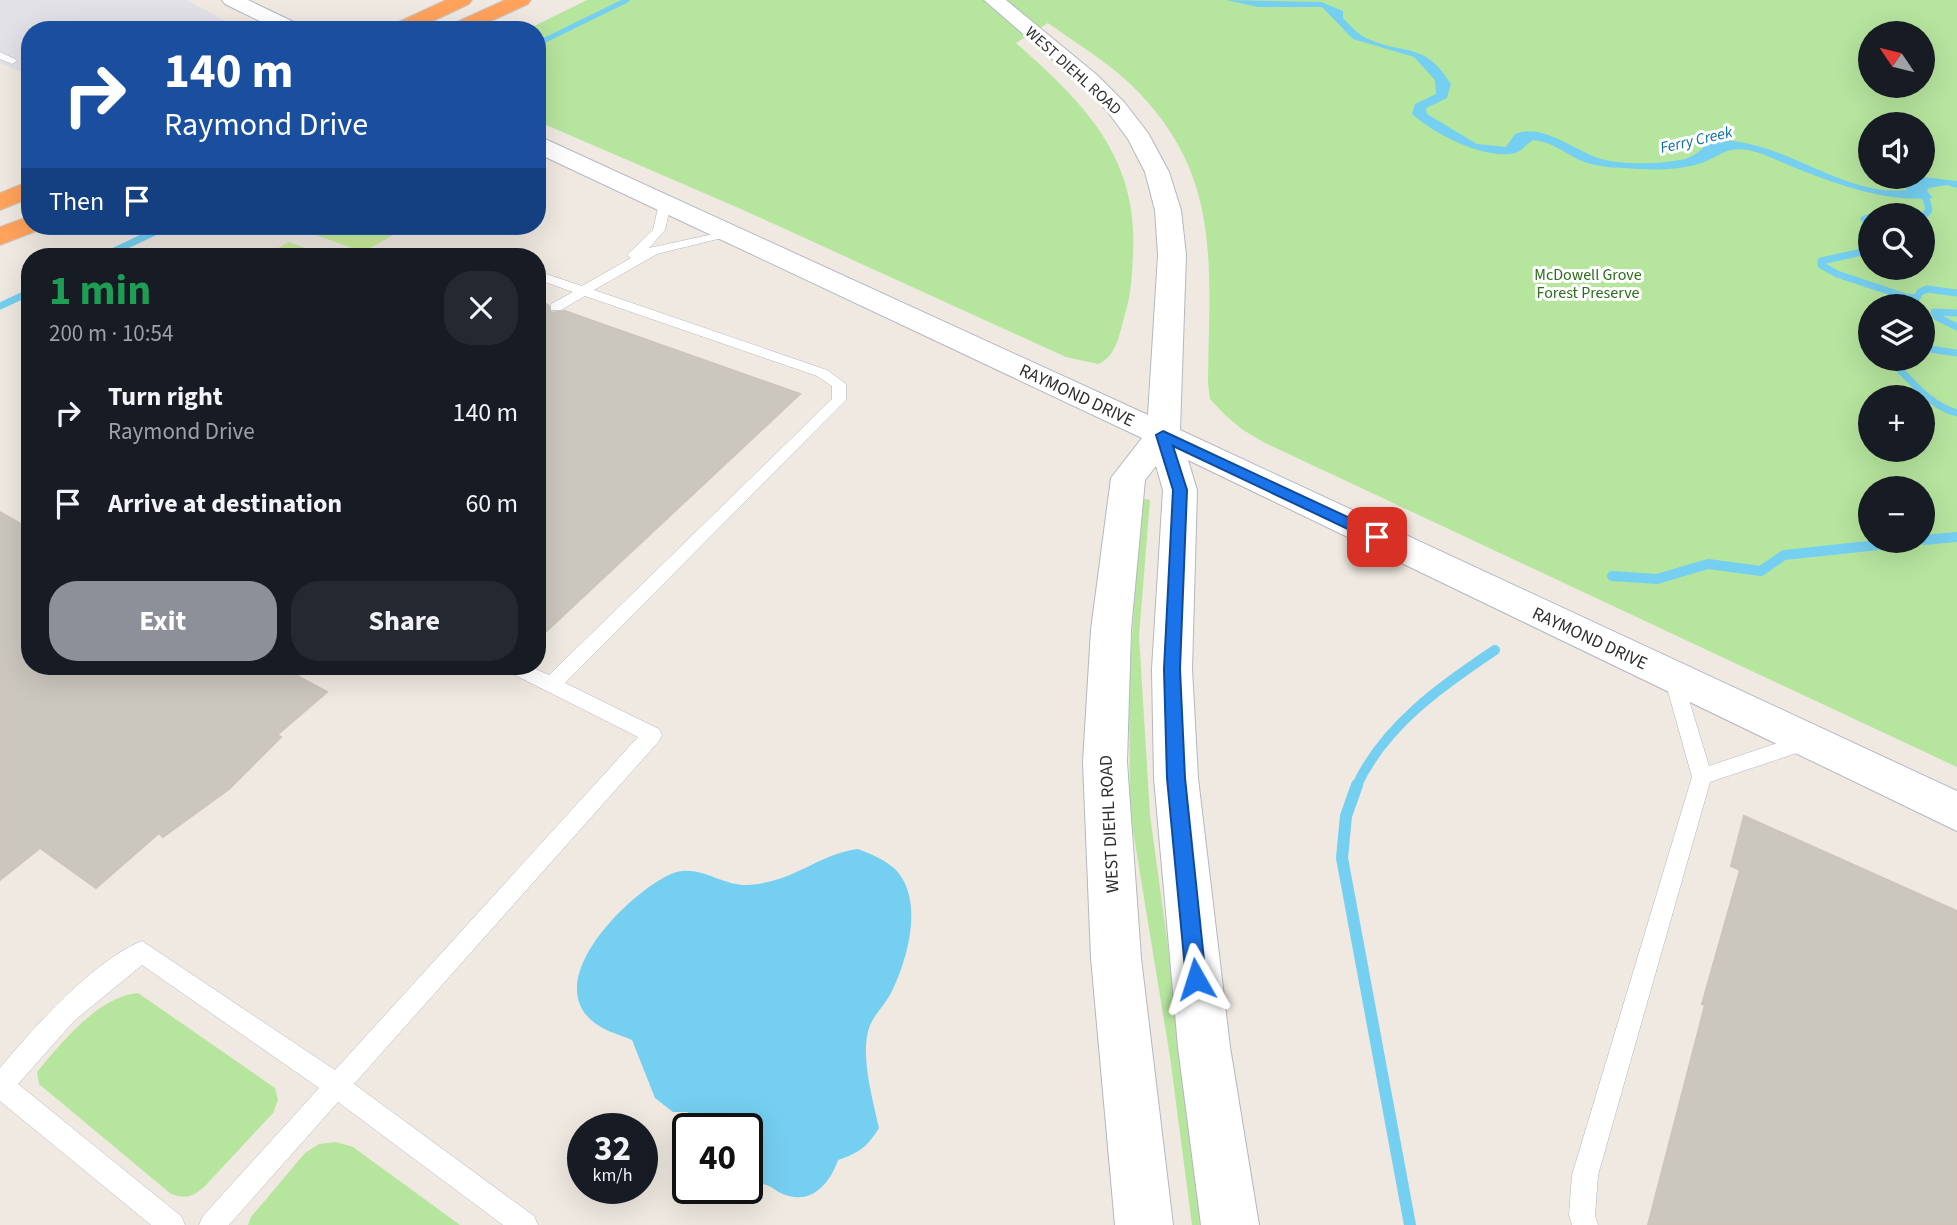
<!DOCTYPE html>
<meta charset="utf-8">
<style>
:root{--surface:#171b24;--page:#242831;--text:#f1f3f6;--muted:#9ea1a6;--accent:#8c9099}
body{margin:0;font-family:"Source Sans 3",sans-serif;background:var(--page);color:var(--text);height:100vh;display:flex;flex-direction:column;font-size:26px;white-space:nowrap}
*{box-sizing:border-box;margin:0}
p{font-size:23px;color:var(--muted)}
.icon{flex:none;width:38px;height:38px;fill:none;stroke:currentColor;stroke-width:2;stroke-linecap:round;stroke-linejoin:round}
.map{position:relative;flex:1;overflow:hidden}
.drawer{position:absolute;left:21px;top:248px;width:525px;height:427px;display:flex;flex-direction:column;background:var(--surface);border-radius:28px;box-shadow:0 7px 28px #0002}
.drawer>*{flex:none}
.guide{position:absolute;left:21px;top:21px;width:525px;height:214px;border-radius:28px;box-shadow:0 7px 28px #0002;background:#1a4fa0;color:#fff;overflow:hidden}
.needle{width:46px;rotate:305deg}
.tools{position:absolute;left:1858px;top:21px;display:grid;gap:14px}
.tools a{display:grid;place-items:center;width:77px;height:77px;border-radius:50%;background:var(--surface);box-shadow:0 7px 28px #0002;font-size:35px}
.speed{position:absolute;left:567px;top:1113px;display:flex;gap:14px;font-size:35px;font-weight:700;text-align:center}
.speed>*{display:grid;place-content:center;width:91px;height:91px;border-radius:50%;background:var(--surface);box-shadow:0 7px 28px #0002;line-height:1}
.speed small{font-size:18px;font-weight:400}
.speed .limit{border:4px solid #111;border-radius:10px;background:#fff;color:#111}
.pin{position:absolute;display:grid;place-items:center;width:60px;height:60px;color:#fff;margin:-30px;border-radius:14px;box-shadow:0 4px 10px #0006}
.me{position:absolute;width:77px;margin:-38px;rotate:354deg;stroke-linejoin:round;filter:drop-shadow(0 0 5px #0008)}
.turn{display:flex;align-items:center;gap:24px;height:147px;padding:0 28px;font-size:32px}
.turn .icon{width:91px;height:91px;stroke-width:2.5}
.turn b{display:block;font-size:49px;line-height:60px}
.then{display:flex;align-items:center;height:66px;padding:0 28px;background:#0003;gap:14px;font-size:26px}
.round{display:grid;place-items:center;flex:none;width:74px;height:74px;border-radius:28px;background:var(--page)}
.summary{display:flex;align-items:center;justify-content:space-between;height:119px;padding:0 28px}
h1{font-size:42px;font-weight:700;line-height:52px;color:#1e9e55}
.cta{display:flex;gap:14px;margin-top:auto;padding:14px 28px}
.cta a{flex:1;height:80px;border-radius:28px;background:var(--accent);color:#fff;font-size:28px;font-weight:700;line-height:80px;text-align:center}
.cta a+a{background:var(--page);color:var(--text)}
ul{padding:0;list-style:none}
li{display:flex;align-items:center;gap:21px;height:91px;padding:0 28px}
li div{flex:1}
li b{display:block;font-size:26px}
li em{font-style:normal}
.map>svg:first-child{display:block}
.industrial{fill:#e3e1e8}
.green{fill:#b6e59e;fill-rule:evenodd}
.pitch{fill:#c9ec9a}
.water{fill:#75cff0}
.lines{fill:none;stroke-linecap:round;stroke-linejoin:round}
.stream-far3{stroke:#75cff0;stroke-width:5}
.stream-far2{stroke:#75cff0;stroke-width:7}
.stream-far1{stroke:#75cff0;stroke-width:10}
.stream{stroke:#75cff0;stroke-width:12}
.building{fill:#cbc7bf;stroke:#cbc5ba;stroke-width:2}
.service-casing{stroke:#b4b7c1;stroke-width:1}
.tertiary-casing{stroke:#b4b7c1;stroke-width:2}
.motorway-casing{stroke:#c9c9c9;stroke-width:2}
.service{fill:#fff;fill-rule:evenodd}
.tertiary{fill:#fff;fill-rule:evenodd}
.motorway{fill:#ffa35c;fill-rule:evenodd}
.route{fill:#1a73e8;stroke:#114b97;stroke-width:2}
.labels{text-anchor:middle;stroke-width:6;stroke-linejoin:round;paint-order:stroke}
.far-street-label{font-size:16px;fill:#2e2e2e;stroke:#fff}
.far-water-label{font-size:16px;font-style:italic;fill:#0d6fa3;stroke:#fff}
.far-park-label{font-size:16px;fill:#2c6e1b;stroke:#fff}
.street-label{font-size:18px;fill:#2e2e2e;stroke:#fff}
</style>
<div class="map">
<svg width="1957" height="1225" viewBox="0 0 1957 1225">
<rect width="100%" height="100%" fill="#efe9e1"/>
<!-- industrial -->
<path class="industrial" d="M0 0H187L241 30H30V76L0 63Z"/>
<!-- green -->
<g class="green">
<path d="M587 0H1957V767L1265 443 1243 430 1225 415 1210 399 1208 383C1209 263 1224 171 1126 80 1103 59 1074 42 1048 23L1016 43C1084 103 1139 157 1133 255 1132 274 1131 296 1125 314 1120 331 1117 357 1098 364L1066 357 741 209 537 121V30H526ZM1871 33H1923V86H1871ZM1871 124H1923V177H1871ZM1871 215H1923V268H1871ZM1871 306H1923V359H1871ZM1871 397H1923V450H1871ZM1871 488H1923V541H1871Z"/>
<path d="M1145 499 1150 500 1139 636 1150 815 1206 1225H1192L1170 1057 1130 812 1129 684 1140 515 1142 500Z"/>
<path d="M138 993 275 1088 278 1100 273 1113 205 1186C193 1197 186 1199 171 1194L39 1084 37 1072C61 1043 99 996 138 993Z"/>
<path d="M336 1142 353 1147 460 1225H248L251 1217 305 1153 319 1144Z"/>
</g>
<!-- pitch -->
<g class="pitch">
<path d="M306 226H409L363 252 299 229Z"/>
<path d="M289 242 329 257H262Z"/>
</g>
<!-- water -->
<g class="water">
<path d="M1226 0 1321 2 1343 11V18C1350 25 1358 35 1368 39 1407 56 1424 41 1451 84L1447 98 1426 108 1427 114 1477 144 1506 147 1515 134C1545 122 1577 154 1605 160 1628 165 1662 164 1685 159 1696 156 1702 147 1712 143 1723 138 1738 142 1749 144 1799 154 1853 196 1906 190L1908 179 1924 177 1957 181V188L1947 185 1929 188 1927 191 1933 198C1883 202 1839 185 1793 167 1778 161 1764 153 1748 150 1724 146 1719 158 1698 164 1676 171 1647 170 1624 168 1609 168 1589 165 1577 159 1561 150 1551 142 1533 140 1526 144 1522 151 1515 153 1485 160 1434 134 1412 114L1415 104 1436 94 1435 80 1414 57 1353 39 1322 7H1258Z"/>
<path d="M858 849C871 854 886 860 896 870 924 900 908 958 892 991 886 1004 874 1014 869 1028 860 1055 873 1101 879 1128 869 1145 858 1154 838 1160 831 1180 815 1203 789 1196 770 1191 773 1180 747 1185V1129H704L700 1119 687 1112H673L655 1098 632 1040C618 1034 601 1030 590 1019 544 975 632 891 671 874 697 862 721 886 748 885 795 882 818 854 858 849Z"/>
</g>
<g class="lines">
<!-- stream-far3 -->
<g class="stream-far3">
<path d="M537 44 627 0"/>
<path d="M1919 194 1923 196"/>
</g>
<!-- stream-far2 -->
<g class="stream-far2">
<path d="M1920 194 1926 198 1929 210 1923 217"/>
<path d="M1871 217 1864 219 1871 228"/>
<path d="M1871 250 1821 261V265L1837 274 1906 297 1917 298 1920 292 1927 289 1957 293"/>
<path d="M102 257 167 226"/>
<path d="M0 306 30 292"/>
<path d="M1957 313 1934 312 1937 317 1957 327"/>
<path d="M1923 348 1957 353"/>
<path d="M1888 359C1911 378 1927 405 1957 413"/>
</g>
<!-- stream-far1 -->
<g class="stream-far1">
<path d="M1923 540 1957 537"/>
<path d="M1612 576 1657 579 1708 564 1761 571 1784 555 1916 541"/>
<path d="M1356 787C1384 726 1441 686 1495 650"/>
</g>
<!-- stream -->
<path class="stream" d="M1357 785 1346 816 1342 858 1410 1225"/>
</g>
<!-- building -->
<g class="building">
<path d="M537 301 548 305 551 313 565 311 800 394 537 640Z"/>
<path d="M0 512 30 529V667H281L327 692 277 735 281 737 229 789 163 837 159 833 96 888 40 848 0 880Z"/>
<path d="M1744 816 1957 911V1225H1648L1705 1005 1702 1004 1740 870 1731 866Z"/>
</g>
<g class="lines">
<!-- service casing -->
<g class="service-casing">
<g id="service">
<path d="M0 52 15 59 17 61 12 64 0 59Z"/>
<path d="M665 199 671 203 665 230 649 248 732 230 738 234 657 254 594 290 827 370 846 384V400L565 683 659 729 662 735 659 741 354 1084 534 1216 538 1225H503L338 1102 229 1225H199L203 1216 319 1088 142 965 74 1021 18 1084 181 1216 185 1225H151L0 1101V1068C33 1028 94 960 142 941L335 1070 638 737 509 672 506 667H531L549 675 832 399V386L817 376 585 296 561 310H551V304L573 292 537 279V271L582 286 631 258 627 255 653 230 659 203Z"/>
<path d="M1673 670 1680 672 1682 677 1709 766 1808 733 1815 735 1818 741 1815 747 1710 782 1598 1175 1595 1215 1598 1225H1572L1569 1215 1572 1175 1692 777 1664 677 1666 672Z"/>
</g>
</g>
<!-- tertiary casing -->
<g class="tertiary-casing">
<g id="tertiary">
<path d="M222 0H248L302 26 305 30H278L225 4Z"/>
<path d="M984 0H1006L1097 75 1124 102 1148 133 1169 172 1181 210 1186 255 1180 430 1957 791V831L1188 460 1197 490 1192 669 1198 778 1230 1047 1259 1225H1201L1178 1047 1154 778 1152 669 1163 490 1156 466 1145 480 1131 630 1127 762 1141 958 1173 1225H1115L1091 958 1083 762 1091 630 1111 478 1142 438 537 153V137L545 139 1148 415 1158 255 1155 210 1145 172 1128 139 1108 112 1081 84Z"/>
</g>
</g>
<!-- motorway casing -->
<g class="motorway-casing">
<g id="motorway">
<path d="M446 0H472L469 4 414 30H387L390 26Z"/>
<path d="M505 0H531L528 4 472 30H445L448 26Z"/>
<path d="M30 181V198L0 210V193Z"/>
<path d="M30 216V226H42L39 230 0 245V227Z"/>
</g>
</g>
<!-- service -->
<use href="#service" class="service"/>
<!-- tertiary -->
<use href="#tertiary" class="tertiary"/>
<!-- motorway -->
<use href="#motorway" class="motorway"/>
</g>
<!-- route -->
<path class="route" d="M1163 431 1382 533 1384 537 1377 542 1371 540 1173 446 1187 490 1180 669 1185 778 1206 979 1203 986 1196 989 1189 986 1186 979 1167 778 1164 669 1173 490 1156 435Z"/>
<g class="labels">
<!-- far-street labels -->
<g class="far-street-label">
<text transform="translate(1074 70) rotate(42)" y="6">WEST DIEHL ROAD</text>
</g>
<!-- far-water labels -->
<g class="far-water-label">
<text transform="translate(1696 139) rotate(-13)" y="6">Ferry Creek</text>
</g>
<!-- far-park labels -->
<g class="far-park-label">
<text x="1588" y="280">McDowell Grove<tspan x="1588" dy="18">Forest Preserve</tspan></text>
</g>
<!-- street labels -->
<g class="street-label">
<text transform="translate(1077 395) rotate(25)" y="6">RAYMOND DRIVE</text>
<text transform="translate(1590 638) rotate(25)" y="6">RAYMOND DRIVE</text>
<text transform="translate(1109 824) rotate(-93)" y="6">WEST DIEHL ROAD</text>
</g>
</g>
</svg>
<div class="tools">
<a><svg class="needle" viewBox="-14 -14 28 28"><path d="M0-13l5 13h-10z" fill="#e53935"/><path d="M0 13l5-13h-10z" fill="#9ea1a6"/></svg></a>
<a><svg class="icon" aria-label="sound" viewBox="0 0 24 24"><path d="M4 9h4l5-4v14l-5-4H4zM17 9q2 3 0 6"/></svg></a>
<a><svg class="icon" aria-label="search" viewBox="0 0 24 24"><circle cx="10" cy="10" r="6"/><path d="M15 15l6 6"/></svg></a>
<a><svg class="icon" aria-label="layers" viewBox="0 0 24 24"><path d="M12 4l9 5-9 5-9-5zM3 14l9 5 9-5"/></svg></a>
<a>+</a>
<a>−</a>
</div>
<div class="speed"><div>32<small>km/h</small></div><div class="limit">40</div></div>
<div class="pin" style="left:1377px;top:537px;background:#d93025"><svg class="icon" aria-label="arrive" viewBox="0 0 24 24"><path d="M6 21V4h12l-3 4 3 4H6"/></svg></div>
<svg class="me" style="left:1196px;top:979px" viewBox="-20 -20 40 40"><path d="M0-17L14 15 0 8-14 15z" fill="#1a73e8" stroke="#fff" stroke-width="4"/></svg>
<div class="guide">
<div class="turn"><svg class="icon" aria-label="right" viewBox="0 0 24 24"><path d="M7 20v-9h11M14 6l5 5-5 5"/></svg><div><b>140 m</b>Raymond Drive</div></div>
<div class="then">Then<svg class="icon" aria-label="arrive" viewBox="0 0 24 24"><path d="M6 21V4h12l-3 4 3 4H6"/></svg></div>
</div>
<section class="drawer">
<div class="summary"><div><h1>1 min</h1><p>200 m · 10:54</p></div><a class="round"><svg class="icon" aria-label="close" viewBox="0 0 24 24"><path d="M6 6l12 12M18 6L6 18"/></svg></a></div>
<ul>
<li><svg class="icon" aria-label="right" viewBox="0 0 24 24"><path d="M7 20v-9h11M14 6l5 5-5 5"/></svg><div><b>Turn right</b><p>Raymond Drive</p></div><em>140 m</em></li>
<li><svg class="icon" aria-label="arrive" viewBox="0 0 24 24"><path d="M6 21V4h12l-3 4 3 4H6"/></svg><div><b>Arrive at destination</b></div><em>60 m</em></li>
</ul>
<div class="cta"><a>Exit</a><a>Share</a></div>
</section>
</div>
